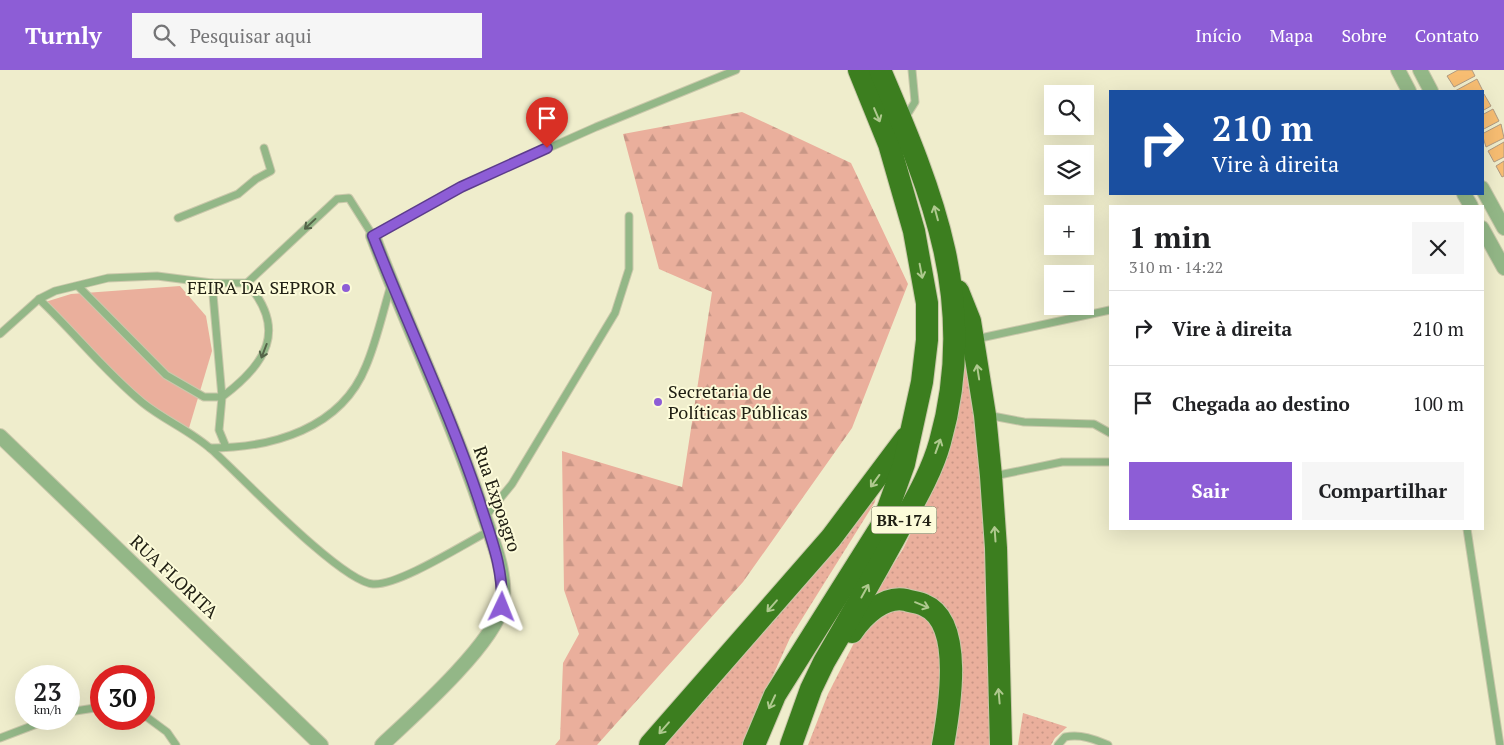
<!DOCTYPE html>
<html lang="pt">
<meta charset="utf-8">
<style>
:root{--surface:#fff;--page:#f6f6f6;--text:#202124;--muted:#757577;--line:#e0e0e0;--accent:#8d5dd6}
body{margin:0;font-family:"PT Serif",serif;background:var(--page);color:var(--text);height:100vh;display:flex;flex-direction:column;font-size:19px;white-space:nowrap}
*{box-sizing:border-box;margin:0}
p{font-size:16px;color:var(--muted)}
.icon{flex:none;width:28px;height:28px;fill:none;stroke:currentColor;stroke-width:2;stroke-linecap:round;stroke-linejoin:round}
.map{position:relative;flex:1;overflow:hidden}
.side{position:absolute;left:1109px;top:135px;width:375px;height:325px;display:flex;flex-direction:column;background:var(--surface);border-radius:0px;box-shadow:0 5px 20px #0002}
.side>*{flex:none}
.banner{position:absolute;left:1109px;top:20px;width:375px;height:105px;border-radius:0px;box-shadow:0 5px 20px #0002;background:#1a4fa0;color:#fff;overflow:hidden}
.controls{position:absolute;left:1044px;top:15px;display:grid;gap:10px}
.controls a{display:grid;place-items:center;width:50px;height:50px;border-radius:0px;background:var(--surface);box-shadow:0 5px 20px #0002;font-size:25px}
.speed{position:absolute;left:15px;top:595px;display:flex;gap:10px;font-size:25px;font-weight:700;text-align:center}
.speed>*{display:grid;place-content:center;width:65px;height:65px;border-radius:50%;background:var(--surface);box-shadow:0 5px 20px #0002;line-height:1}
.speed small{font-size:12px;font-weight:400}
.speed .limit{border:8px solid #d22;background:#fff;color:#111}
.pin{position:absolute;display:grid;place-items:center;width:42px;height:42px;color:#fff;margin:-51px -21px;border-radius:50% 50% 50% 0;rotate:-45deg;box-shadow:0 0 5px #0007}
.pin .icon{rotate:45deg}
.me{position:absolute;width:55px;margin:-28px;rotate:2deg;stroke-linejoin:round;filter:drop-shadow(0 0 4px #0008)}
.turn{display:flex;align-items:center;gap:18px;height:105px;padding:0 20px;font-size:22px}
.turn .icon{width:65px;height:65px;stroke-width:2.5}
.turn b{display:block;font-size:35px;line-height:42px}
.round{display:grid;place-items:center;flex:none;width:52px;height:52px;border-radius:0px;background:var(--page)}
.summary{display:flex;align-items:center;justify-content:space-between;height:85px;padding:0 20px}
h1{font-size:30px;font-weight:600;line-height:38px}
.cta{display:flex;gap:10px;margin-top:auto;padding:10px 20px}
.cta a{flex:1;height:58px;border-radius:0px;background:var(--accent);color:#fff;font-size:20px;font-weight:600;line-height:58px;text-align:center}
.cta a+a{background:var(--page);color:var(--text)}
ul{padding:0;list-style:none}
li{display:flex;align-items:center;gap:15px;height:75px;padding:0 20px;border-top:1px solid var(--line)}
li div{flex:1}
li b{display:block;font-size:19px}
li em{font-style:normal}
header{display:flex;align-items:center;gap:30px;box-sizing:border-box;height:70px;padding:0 25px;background:var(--accent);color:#fff}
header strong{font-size:24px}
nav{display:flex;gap:28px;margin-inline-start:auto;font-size:18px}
.search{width:350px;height:45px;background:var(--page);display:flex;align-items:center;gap:12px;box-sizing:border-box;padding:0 18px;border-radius:0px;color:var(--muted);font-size:19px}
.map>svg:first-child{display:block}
.grass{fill:url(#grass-dots)}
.forest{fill:url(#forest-firs)}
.green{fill:#eaaf9c}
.building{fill:#f7bd72;stroke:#b09a81}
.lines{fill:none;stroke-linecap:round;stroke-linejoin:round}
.service-casing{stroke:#cac8ab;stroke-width:9}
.minor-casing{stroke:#cac8ab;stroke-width:16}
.trunk-casing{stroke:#cac8ab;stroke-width:24}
.service{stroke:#93b787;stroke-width:7}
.minor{stroke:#93b787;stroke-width:14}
.trunk{stroke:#3c7e1f;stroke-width:22}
.oneway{stroke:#afc98f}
.oneway2{stroke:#546448}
.route-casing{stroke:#5c3c8b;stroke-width:12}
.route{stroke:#8d5dd6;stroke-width:9}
.poi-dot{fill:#8d5dd6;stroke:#fcfbd9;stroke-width:2}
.labels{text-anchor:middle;stroke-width:4;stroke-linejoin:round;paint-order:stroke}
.shield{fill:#fcfbd9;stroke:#63624f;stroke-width:1}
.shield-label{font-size:16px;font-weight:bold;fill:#212014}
.poi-label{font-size:18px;fill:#212014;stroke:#fcfbd9;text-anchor:end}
.street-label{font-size:18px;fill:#212014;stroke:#fcfbd9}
</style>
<header>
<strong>Turnly</strong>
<div class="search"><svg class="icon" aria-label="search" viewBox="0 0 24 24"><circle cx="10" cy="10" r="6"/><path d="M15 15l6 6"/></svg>Pesquisar aqui</div>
<nav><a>Início</a><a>Mapa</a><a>Sobre</a><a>Contato</a></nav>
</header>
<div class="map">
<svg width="1504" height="675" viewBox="0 0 1504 675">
<defs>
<pattern id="grass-dots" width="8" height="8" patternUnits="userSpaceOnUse" patternTransform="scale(1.25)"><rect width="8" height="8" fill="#eaaf9c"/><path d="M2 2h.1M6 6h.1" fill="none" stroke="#c89686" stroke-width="1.8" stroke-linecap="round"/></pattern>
<pattern id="forest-firs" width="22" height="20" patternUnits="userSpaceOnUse" patternTransform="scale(1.25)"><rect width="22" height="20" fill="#eaaf9c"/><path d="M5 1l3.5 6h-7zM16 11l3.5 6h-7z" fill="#c89686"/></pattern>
</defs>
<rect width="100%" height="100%" fill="#efedcc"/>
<!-- grass -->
<g class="grass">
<path d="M965 282 982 376 992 675H949L958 564 883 522 874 525 903 479 927 430Z"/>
<path d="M877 419 875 432 790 568 765 623 747 675H657Z"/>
<path d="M896 537 926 544 946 578 933 675H808L828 624 859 563Z"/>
<path d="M1023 643 1067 657 1055 668 1051 675H1018Z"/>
</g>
<!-- forest -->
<path class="forest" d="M742 42 851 93 908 214 852 358 743 512 597 675H555L560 669 563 593 579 564 564 520 562 381 682 417 712 222 659 199 623 64Z"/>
<!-- green -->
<path class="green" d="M180 216 206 246 212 281 189 358 155 342 42 233 71 224Z"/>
<!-- building -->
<g class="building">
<path d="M1458 0H1472L1475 6 1454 17 1447 6Z"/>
<path d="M1477 9 1483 21H1455Z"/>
<path d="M1484 24 1491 36 1482 41V25Z"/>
<path d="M1493 39 1499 51 1482 60V45Z"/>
<path d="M1501 54 1504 68 1486 77 1482 64Z"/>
<path d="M1504 72V87L1494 92 1488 81Z"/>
<path d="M1504 91V106L1502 107 1496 96Z"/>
</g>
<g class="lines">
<!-- service casing -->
<g class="service-casing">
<g id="service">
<path d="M905 48 915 32 912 0"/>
<path d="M178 148 238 124 256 109 271 101 264 78"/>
<path d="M78 216 166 305 204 327H222L212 213"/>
<path d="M39 229C75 263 105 302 143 333 164 350 191 361 212 380 240 405 341 512 373 514 398 516 464 474 489 461"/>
<path d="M0 264 39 229 55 221 108 208 157 206 212 213H247"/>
<path d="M976 269 1110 240"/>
<path d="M987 345 1024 352 1094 354 1110 363"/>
<path d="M226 377 219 360 222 327C266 294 288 260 247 213L337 129 349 128 373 166 461 117 596 57 736 0"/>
<path d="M210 378C272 378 341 359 366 296 377 270 383 241 391 215"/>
<path d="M994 406 1062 392H1110"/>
<path d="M485 447 512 414 615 243 629 199V146"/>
<path d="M1467 459 1500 675"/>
<path d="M69 642 101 637"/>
<path d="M144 645 167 662 176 675"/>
<path d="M0 668 50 649"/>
<path d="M1058 675 1065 667C1081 664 1094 669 1108 675"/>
</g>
</g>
<!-- minor casing -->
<g class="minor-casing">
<g id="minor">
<path d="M1398 0 1409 21"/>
<path d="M1420 0 1431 21"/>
<path d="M1482 118 1504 158"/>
<path d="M1464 124 1471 136"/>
<path d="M1482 158 1504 198"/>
<path d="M373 166C408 258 451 347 482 440 492 470 508 504 502 536 494 574 412 647 382 675"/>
<path d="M0 366 321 675"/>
</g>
</g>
<!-- trunk casing -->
<g class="trunk-casing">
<g id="trunk">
<path d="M958 221 970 251 985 345 991 406 996 478 1001 675"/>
<path d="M852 562C863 546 884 525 906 530 911 532 919 532 924 535 965 552 949 641 943 675"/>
<path d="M650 675 831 468 906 368"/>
<path d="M754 675 775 625 882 455 904 394 922 312 927 270V233L914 161 889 74 859 0"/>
<path d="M791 675 811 619 824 592C848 551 872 509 895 467 911 437 931 405 940 372 979 234 933 124 880 0"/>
</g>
</g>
<!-- service -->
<use href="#service" class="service"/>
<!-- minor -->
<use href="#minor" class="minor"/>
<!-- trunk -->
<use href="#trunk" class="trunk"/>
</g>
<!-- one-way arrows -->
<defs><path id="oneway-shaft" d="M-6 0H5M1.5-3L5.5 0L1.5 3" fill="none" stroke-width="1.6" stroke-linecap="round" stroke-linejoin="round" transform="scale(1.25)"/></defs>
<g class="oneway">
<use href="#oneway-shaft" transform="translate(877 45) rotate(67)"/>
<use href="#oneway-shaft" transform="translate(936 143) rotate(-105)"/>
<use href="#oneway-shaft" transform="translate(921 201) rotate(79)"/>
<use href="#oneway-shaft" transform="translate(978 302) rotate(-99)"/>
<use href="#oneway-shaft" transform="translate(938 376) rotate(-70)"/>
<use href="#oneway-shaft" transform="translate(875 411) rotate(126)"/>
<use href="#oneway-shaft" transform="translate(995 464) rotate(-94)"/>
<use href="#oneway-shaft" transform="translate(865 521) rotate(-61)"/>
<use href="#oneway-shaft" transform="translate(922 535) rotate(22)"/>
<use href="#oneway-shaft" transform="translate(772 536) rotate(131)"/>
<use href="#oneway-shaft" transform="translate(999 626) rotate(-95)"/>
<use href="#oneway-shaft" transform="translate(772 632) rotate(115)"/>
<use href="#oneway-shaft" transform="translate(664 658) rotate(131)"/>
</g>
<g class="oneway2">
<use href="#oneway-shaft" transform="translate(310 154) rotate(137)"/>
<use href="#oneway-shaft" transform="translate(264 281) rotate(111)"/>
</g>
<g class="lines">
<!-- route casing -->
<g class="route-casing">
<path id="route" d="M502 537C503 495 491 469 479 430 449 340 407 254 373 166L461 117 547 78"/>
</g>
<!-- route -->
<use href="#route" class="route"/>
</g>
<!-- markers -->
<g class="poi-dot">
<circle cx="346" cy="218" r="5"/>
<circle cx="658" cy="332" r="5"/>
</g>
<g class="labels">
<!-- shield labels -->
<rect class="shield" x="871.5" y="436.5" width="65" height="27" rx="4"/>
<g class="shield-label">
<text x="904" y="456">BR-174</text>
</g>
<!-- poi labels -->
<g class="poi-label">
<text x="336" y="224">FEIRA DA SEPROR</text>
<text x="668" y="328" text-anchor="start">Secretaria de<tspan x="668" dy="21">Políticas Públicas</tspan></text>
</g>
<!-- street labels -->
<g class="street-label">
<text transform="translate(497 429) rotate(71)" y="6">Rua Expoagro</text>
<text transform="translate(174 507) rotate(43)" y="6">RUA FLORITA</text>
</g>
</g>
</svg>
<div class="controls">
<a><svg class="icon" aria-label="search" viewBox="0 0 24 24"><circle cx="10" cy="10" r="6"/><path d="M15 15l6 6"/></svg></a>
<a><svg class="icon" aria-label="layers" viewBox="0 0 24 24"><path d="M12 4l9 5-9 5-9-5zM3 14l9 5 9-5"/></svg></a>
<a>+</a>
<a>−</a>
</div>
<div class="speed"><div>23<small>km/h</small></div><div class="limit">30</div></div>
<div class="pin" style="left:547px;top:78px;background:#d93025"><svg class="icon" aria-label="arrive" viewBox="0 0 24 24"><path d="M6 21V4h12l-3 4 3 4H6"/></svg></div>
<svg class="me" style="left:502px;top:537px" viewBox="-20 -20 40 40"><path d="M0-17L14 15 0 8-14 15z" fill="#8d5dd6" stroke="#fff" stroke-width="4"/></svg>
<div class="banner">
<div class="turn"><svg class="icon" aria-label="right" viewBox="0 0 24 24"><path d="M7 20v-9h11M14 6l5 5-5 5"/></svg><div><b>210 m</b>Vire à direita</div></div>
</div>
<section class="side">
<div class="summary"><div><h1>1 min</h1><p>310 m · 14:22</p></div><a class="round"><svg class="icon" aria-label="close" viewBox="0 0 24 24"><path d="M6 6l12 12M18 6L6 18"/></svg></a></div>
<ul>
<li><svg class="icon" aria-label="right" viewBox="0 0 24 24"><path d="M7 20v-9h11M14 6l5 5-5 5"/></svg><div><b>Vire à direita</b></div><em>210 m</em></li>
<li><svg class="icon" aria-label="arrive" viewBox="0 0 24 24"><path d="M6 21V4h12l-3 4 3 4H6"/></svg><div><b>Chegada ao destino</b></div><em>100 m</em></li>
</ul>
<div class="cta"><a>Sair</a><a>Compartilhar</a></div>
</section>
</div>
